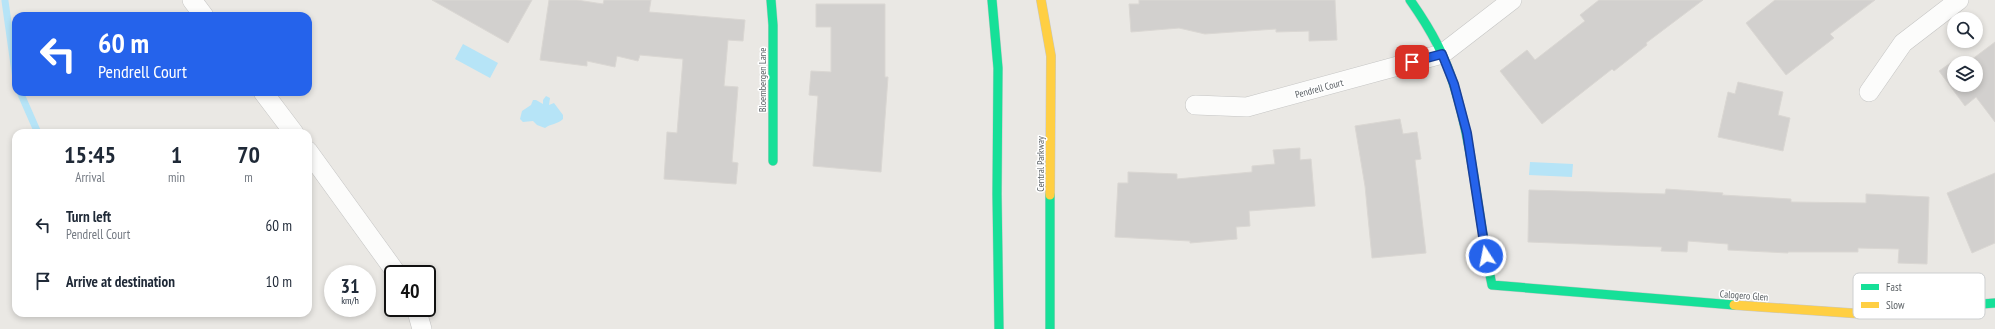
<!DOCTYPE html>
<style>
:root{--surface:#fff;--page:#f6f6f7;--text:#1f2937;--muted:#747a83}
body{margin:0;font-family:"PT Sans Narrow",sans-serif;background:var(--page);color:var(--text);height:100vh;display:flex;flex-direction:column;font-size:15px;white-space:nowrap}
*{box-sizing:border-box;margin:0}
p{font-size:13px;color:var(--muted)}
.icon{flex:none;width:22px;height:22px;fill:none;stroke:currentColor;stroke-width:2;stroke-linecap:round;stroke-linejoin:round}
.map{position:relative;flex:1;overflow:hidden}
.drawer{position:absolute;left:12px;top:129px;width:300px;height:188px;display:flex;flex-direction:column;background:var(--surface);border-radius:12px;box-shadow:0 2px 6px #0003}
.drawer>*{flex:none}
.hud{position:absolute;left:12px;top:12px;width:300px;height:84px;border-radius:12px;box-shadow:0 2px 6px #0003;background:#2563eb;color:#fff;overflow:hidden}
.controls{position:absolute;left:1947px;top:12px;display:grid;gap:8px}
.controls a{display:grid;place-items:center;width:36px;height:36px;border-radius:50%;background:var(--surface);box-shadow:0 2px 6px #0003;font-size:20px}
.speed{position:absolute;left:324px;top:265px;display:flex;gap:8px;font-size:20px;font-weight:700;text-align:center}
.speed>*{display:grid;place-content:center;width:52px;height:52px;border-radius:50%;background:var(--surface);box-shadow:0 2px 6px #0003;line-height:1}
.speed small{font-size:10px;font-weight:400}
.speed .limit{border:2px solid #111;border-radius:6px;background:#fff;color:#111}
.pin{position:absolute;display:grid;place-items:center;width:34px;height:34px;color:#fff;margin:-17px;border-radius:8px;box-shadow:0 2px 6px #0006}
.me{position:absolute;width:44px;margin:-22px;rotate:349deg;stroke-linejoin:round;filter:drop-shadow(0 0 3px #0008)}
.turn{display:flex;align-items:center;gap:14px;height:84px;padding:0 20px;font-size:18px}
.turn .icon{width:52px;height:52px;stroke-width:2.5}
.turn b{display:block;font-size:28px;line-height:34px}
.eta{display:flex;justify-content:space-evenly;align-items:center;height:68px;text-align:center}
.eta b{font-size:24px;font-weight:600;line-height:28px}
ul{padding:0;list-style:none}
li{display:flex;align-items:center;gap:12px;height:56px;padding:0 20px}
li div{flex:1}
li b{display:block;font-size:15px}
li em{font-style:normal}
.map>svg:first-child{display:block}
.water{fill:#b6e4f7}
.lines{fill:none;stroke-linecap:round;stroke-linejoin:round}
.stream{stroke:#b6e4f7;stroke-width:7}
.building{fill:#d2d0ce;stroke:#dad7d3}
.street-casing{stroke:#c5c5c4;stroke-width:20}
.fast-casing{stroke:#c6c7c6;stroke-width:10}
.slow-casing{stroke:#c6c7c6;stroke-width:10}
.street{stroke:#fcfcfb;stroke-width:19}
.fast{stroke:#16e098;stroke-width:9}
.slow{stroke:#ffcf43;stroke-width:9}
.route-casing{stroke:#184099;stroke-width:10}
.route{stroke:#2563eb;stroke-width:7}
.labels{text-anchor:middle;stroke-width:3;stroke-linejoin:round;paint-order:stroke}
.street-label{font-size:10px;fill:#595f63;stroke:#fff}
.key{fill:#fff;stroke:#cdcfd0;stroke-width:1}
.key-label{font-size:11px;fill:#595f63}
</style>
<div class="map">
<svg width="1995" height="329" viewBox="0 0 1995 329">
<rect width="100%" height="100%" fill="#eae8e4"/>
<!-- water -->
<g class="water">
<path d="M463 44 498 63 490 78 455 59Z"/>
<path d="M546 96 550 98 549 105 554 103 563 115V119C558 124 550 124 545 128L537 125 533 121 523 122 520 119 522 111 531 105 533 100H536L543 104V100Z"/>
<path d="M1530 162 1573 164 1572 177 1529 175Z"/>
</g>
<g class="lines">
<!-- stream -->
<g class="stream">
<path d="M5 1 16 79"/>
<path d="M20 92 38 133"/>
</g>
</g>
<!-- building -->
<g class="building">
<path d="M432 0H532L508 43Z"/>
<path d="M549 0H577L603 4 604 0H651L649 12 745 20 743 41 728 40 724 86 738 87 732 162 738 163 736 184 664 179 667 132 677 133 683 59 640 55 638 61 617 56 615 67 587 61V66L540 60Z"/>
<path d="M1139 0H1335L1337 40 1309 41V31L1276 32V29L1205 34 1179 28 1131 32 1129 4H1139Z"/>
<path d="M1599 0H1703L1646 43 1647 45 1614 71 1612 69 1542 124 1500 71 1527 50 1535 60 1585 21 1580 15Z"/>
<path d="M1775 0H1875L1830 34 1834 38 1786 75 1746 23Z"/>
<path d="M816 4H885V77H888L881 172 813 166 818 96 809 95 811 71 831 72V27H816Z"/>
<path d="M1995 42V122L1976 97 1965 106 1939 71 1959 57 1964 63H1954V85H1976V63H1967Z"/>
<path d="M1738 82 1783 92 1778 115 1790 118 1783 151 1718 137 1728 92 1735 94Z"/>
<path d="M1400 119 1403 134 1417 132 1421 159 1415 160 1426 253 1372 258 1365 186 1355 126Z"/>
<path d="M1300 148V160L1311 159 1315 206 1249 211 1250 226 1236 227 1237 239 1190 243V241L1115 237 1118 183H1128V172L1177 174V179L1252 172V166L1275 164 1273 150Z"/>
<path d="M1995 173V243L1972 253 1947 193Z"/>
<path d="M1666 189 1723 193 1722 195 1791 199V202L1866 203V194L1929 197 1927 264 1898 263 1899 249 1858 248V252H1788V253L1728 250V244L1688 241 1687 252 1661 251 1662 247 1528 242 1529 190 1665 194Z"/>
</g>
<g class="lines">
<!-- street casing -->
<g class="street-casing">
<g id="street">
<path d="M192 0 204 16"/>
<path d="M263 92 294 133"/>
<path d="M1869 92 1903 43 1959 0"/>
<path d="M1195 105 1247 107 1442 54 1512 0"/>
<path d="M308 151 397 274"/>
<path d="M416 308 422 329"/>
</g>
</g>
<!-- fast casing -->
<g class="fast-casing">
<g id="fast">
<path d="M771 0 773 25V161"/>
<path d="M992 0 998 68 997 194 999 329"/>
<path d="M1410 0C1427 24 1446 57 1454 86 1474 150 1478 219 1492 285L1734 305"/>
<path d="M1943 307 1995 303"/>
<path d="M1050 329V195"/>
</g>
</g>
<!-- slow casing -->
<g class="slow-casing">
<g id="slow">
<path d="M1041 0 1051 56 1050 195"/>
<path d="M1734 305 1864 314 1943 307"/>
</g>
</g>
<!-- street -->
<use href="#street" class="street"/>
<!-- fast -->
<use href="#fast" class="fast"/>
<!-- slow -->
<use href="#slow" class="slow"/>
</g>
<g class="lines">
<!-- route casing -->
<g class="route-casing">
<path id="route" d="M1412 62 1442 54 1454 84 1467 133 1486 256"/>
</g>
<!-- route -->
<use href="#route" class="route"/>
</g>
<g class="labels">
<!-- street labels -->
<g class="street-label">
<text transform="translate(762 80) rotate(-90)" y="4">Bloembergen Lane</text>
<text transform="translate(1319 88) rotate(-15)" y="4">Pendrell Court</text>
<text transform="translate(1040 164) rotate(-90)" y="4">Central Parkway</text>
<text transform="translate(1744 295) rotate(4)" y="4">Calogero Glen</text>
</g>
</g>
<!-- legend -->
<rect x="1853" y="273" width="132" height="46" rx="6" class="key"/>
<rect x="1861" y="284" width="18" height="6" fill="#16e098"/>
<rect x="1861" y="302" width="18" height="6" fill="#ffcf43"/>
<g class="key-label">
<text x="1886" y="291">Fast</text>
<text x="1886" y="309">Slow</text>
</g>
</svg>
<div class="controls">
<a><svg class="icon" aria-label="search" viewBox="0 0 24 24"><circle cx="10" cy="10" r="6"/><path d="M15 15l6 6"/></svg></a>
<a><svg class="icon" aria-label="layers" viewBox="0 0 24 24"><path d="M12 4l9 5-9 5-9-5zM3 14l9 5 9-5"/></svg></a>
</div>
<div class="speed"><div>31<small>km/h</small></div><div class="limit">40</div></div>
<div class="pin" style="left:1412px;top:62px;background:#d93025"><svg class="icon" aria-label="arrive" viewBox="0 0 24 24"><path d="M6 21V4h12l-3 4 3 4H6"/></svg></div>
<svg class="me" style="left:1486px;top:256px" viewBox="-20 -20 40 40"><circle r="17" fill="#2563eb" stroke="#fff" stroke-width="3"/><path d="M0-11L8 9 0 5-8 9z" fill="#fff"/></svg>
<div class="hud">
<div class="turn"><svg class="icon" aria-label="left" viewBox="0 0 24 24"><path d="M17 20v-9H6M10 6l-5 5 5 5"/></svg><div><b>60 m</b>Pendrell Court</div></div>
</div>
<section class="drawer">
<div class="eta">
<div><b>15:45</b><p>Arrival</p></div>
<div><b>1</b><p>min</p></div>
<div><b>70</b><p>m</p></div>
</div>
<ul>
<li><svg class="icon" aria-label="left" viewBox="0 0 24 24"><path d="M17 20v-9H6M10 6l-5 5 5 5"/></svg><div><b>Turn left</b><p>Pendrell Court</p></div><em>60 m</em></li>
<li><svg class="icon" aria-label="arrive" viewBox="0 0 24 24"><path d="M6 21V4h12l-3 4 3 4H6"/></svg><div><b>Arrive at destination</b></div><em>10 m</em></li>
</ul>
</section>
</div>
